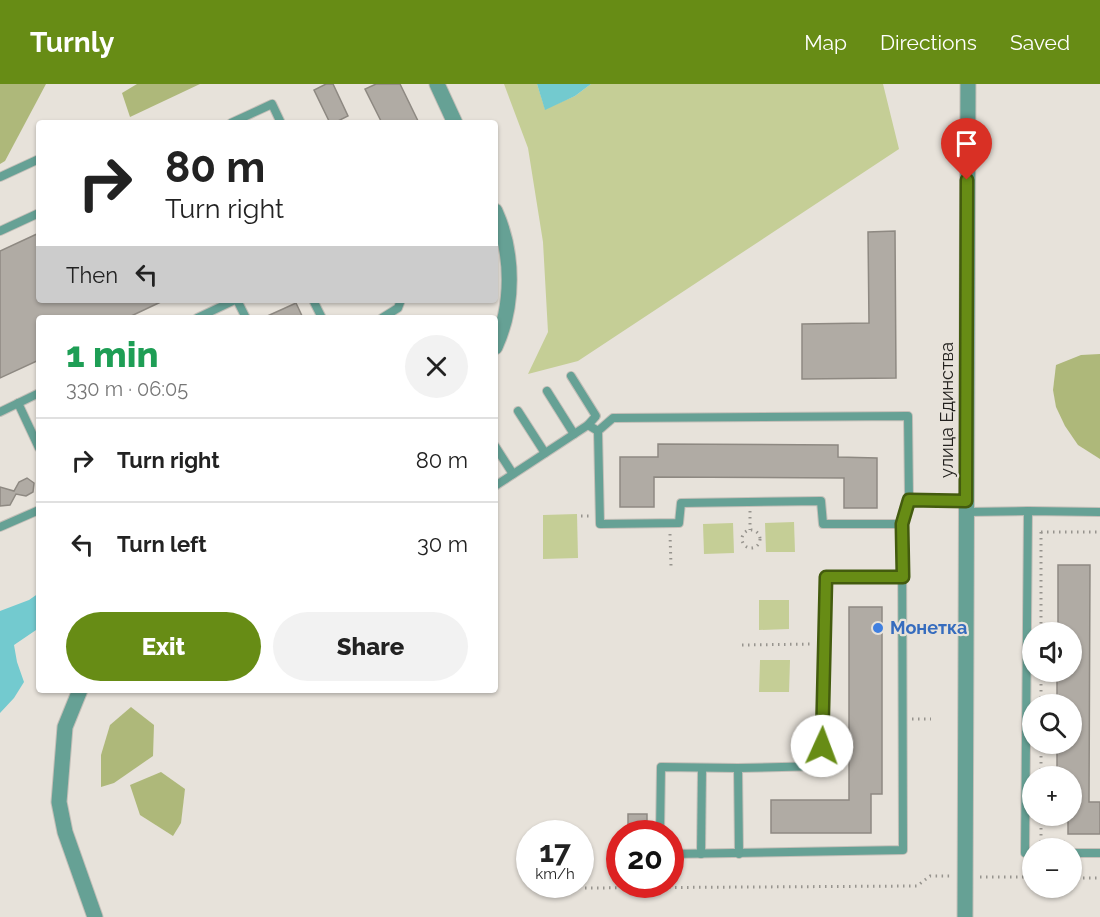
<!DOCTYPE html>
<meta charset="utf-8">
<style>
:root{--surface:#fff;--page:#f2f2f2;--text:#222;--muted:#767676;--line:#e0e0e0;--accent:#678c15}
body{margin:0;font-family:Raleway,sans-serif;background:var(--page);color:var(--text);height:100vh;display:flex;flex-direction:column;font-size:22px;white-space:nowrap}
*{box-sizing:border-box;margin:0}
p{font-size:20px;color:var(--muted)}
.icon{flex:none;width:33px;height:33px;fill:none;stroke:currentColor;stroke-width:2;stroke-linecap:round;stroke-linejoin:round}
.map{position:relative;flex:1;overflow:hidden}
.details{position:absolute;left:36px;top:231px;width:462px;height:378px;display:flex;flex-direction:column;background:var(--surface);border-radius:6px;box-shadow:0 2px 4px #0004}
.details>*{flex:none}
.hud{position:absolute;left:36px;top:36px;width:462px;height:183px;border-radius:6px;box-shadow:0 2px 4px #0004;background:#fff;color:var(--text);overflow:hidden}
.buttons{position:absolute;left:1022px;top:538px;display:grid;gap:12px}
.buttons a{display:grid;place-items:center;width:60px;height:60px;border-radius:50%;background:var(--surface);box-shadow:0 2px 4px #0004;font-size:30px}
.speed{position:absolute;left:516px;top:736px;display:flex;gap:12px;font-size:30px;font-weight:700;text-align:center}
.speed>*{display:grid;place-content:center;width:78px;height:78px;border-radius:50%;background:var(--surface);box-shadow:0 2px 4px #0004;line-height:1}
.speed small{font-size:15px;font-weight:400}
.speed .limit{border:9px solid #d22;background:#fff;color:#111}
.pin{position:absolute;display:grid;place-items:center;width:51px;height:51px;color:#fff;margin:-62px -26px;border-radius:50% 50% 50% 0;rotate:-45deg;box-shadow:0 0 6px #0007}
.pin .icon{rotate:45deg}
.me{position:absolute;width:66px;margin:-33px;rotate:2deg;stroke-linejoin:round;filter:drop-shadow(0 0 4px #0008)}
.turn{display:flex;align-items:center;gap:21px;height:126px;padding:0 30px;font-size:27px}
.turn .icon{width:78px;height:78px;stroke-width:2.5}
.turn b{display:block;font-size:42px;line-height:51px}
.then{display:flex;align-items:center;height:57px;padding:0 30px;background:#0003;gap:12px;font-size:22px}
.round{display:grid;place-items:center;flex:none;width:63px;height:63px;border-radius:32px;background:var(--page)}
.headline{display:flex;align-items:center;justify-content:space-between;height:102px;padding:0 30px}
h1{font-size:36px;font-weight:800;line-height:45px;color:#1e9e55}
.cta{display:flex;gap:12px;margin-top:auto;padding:12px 30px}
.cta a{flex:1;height:69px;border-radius:36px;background:var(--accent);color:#fff;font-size:24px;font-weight:800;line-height:69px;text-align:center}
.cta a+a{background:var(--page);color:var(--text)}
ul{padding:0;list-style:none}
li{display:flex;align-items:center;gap:18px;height:84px;padding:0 30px;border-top:2px solid var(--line)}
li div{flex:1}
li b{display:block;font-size:22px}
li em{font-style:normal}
header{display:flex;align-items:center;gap:36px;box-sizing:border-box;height:84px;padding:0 30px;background:var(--accent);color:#fff}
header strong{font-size:28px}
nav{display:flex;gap:33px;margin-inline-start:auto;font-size:21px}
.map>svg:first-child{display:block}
.green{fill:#c5ce96}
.forest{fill:#aeb87a}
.water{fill:#73cacf}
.building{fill:#b0aba4;stroke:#8e8982;stroke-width:1.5}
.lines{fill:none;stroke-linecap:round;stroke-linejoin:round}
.service-casing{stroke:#c4bfb8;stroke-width:10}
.minor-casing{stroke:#c4bfb8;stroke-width:17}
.path{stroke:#97948e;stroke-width:3;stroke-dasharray:1.5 4.5;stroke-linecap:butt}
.service{stroke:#66a195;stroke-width:8}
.minor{stroke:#66a195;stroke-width:15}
.route-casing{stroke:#435b0e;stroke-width:15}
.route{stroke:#678c15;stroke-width:10}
.shop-dot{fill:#3f7fe0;stroke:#e7e2da;stroke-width:2}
.labels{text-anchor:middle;stroke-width:4.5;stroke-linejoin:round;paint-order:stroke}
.street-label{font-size:18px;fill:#22201d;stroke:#e7e2da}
.shop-label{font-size:18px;font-weight:bold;fill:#366cbe;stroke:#e7e2da;text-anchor:start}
</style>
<header>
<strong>Turnly</strong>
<nav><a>Map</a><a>Directions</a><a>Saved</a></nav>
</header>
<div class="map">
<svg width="1100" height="833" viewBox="0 0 1100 833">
<rect width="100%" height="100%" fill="#e7e2da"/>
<!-- green -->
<g class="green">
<path d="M504 0H537L545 25 575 12 591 0H883L899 65 578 277 528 290 548 248 543 158 528 64Z"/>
<path d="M577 430 578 474 543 475V431Z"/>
<path d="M794 438 795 468H766L765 439Z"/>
<path d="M733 439 734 469 704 470 703 440Z"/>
<path d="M759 516H789V545L759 546Z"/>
<path d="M760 576H790L789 608H759Z"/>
</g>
<!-- forest -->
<g class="forest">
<path d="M0 0H46L5 77 0 80Z"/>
<path d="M137 0H200L130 33 122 9Z"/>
<path d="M1100 270V375L1078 361 1065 342 1056 323 1053 306 1056 281 1081 271Z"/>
<path d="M131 623 154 641 153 672 114 699 101 703V671L110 641Z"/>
<path d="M161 688 185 705 181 739 173 752 140 731 130 701Z"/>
</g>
<!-- water -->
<g class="water">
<path d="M537 0H591L575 12 545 26Z"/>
<path d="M39 509V544L14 561 17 578 24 598 14 614 0 629V527L29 516Z"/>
</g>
<!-- building -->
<g class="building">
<path d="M326 0H333L348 32 334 39H330L314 6Z"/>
<path d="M376 0H400L419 39H382L365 5Z"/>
<path d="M895 147 896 294 802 295V240L869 239 868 148Z"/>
<path d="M39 149V216H165L127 234H39V276L0 294V167Z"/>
<path d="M296 219 303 234H263Z"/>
<path d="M658 360 838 361V373L877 374V424H844V394L654 393V423H620V373H658Z"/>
<path d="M27 394 34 399 33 408 26 412 16 410 10 421 0 422V403L14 407 19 398Z"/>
<path d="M1058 481H1090L1089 718H1100V750H1068V732H1071V693H1057V660H1071V621H1057V588H1071V549H1058Z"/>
<path d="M849 523H882V710H871V749H771V716H849Z"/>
<rect x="628" y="730" width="19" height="16"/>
</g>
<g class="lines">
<!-- service casing -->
<g class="service-casing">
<g id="service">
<path d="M231 39 272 20 281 39"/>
<path d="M0 93 39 75"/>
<path d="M0 147 39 129"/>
<path d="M237 216 246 234"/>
<path d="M313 216 322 234"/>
<path d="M197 234 235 216"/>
<path d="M382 234 398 224 401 216"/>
<path d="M571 292 596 332 588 341"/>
<path d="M547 307 574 350"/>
<path d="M18 319 39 364"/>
<path d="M518 327 545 369"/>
<path d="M0 328 39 309"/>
<path d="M495 362 513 390"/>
<path d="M495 402 588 341 598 347"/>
<path d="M909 416 966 417"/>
<path d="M966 428 1028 427"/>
<path d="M0 443 39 426"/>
<path d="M660 750 661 683 738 684"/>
<path d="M1032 769H1025L1028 427 1100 428"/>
<path d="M1071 769H1100"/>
<path d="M670 770 903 766 902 440 909 416 908 332 613 334 598 347 600 440 679 439 681 419 821 417 823 440H902"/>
<path d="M701 770 702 684"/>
<path d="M739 770 738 684 822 682 826 493H903"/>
</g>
</g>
<!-- minor casing -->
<g class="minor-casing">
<g id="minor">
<path d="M437 0 455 39"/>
<path d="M495 127C514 169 514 222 495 263"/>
<path d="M80 606 65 643 59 718 65 748 95 833"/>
<path d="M965 833 968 0"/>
</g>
</g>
<!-- path -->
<g class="path">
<path d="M750 427V446"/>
<path d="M581 432H589"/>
<circle cx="751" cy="455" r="9"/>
<path d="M1041 448V549"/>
<path d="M1041 448H1100"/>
<path d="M670 450 671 482"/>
<path d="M742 561 813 560"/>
<path d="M1041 588V621"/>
<path d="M912 635H931"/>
<path d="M1041 660V693"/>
<path d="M1041 732V758H1068"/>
<path d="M980 793H1032"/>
<path d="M1025 793V781"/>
<path d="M1071 794H1100"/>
<path d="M585 804 917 802 930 792H952"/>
</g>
<!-- service -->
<use href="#service" class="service"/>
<!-- minor -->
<use href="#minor" class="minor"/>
</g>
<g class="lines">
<!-- route casing -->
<g class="route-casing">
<path id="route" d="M822 662 826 493H903L902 440 909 416 966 417 967 96"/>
</g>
<!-- route -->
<use href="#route" class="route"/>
</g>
<!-- markers -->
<circle class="shop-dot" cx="878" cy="544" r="6"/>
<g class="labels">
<!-- street labels -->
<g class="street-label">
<text transform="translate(947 326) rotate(-90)" y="6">улица Единства</text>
</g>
<!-- shop labels -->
<g class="shop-label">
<text x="890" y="550">Монетка</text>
</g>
</g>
</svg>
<div class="buttons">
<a><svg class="icon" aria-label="sound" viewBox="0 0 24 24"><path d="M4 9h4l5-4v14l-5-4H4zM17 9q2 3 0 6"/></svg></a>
<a><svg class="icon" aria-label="search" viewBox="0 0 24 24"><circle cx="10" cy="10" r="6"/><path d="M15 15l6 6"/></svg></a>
<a>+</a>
<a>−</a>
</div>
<div class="speed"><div>17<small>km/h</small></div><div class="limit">20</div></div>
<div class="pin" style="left:967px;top:96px;background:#d93025"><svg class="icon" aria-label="arrive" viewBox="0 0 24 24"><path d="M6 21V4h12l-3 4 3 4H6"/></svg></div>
<svg class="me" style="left:822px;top:662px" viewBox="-20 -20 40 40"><circle r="19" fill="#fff"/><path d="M0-13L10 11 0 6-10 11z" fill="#678c15"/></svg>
<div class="hud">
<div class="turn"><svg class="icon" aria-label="right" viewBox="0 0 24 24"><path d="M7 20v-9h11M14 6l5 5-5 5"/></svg><div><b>80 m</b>Turn right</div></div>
<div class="then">Then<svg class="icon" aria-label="left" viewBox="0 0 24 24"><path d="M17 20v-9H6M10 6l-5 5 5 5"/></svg></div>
</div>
<section class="details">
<div class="headline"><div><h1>1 min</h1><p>330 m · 06:05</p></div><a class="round"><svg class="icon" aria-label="close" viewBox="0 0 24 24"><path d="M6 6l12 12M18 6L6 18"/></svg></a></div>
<ul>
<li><svg class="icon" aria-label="right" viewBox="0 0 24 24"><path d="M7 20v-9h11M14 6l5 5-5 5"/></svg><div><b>Turn right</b></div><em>80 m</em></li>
<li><svg class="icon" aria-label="left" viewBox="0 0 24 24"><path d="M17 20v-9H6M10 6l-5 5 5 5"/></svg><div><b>Turn left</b></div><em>30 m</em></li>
</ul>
<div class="cta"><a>Exit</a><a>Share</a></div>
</section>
</div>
